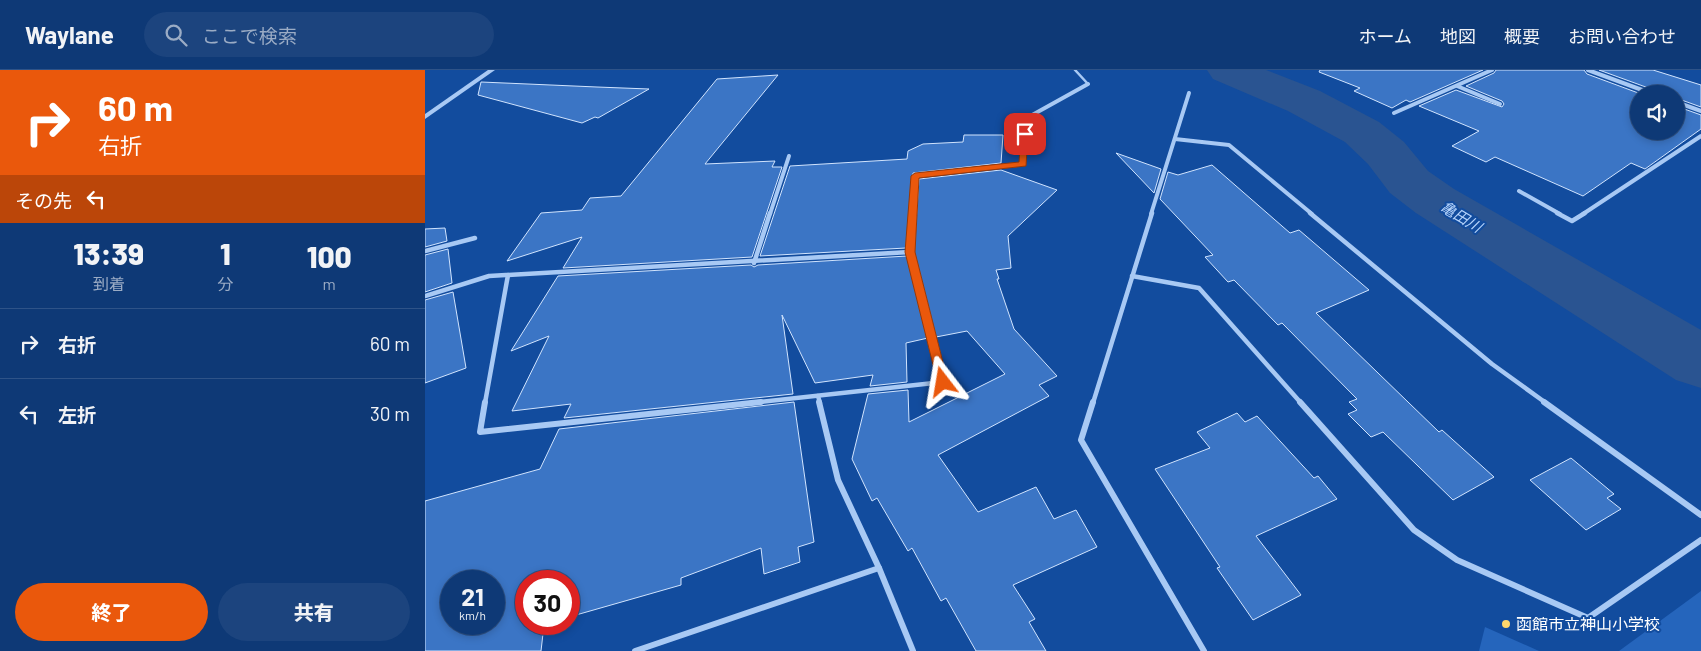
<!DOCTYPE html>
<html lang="ja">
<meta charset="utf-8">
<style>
:root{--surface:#0e3976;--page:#1c447e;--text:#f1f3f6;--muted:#9bacc5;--line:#2e5388;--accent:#ea580c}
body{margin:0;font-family:Barlow,"Noto Sans JP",sans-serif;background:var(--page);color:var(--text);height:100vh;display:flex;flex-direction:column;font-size:19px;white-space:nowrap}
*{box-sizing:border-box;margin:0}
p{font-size:16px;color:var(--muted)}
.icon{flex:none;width:28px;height:28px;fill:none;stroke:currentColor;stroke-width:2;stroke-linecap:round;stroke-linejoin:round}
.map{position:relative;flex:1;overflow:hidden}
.details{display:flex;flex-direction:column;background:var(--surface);width:425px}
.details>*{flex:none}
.guide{background:#ea580c;color:#fff;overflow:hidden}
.buttons{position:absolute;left:1205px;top:15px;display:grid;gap:10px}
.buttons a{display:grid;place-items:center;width:55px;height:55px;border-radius:50%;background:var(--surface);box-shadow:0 2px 8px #0003,0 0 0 1px var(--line);font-size:25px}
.speed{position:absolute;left:15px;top:500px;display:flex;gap:10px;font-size:25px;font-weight:700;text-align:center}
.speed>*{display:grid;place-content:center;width:65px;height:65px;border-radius:50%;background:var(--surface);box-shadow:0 2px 8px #0003,0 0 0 1px var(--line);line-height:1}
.speed small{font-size:12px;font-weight:400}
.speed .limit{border:8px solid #d22;background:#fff;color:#111}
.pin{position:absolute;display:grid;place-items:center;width:42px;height:42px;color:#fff;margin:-21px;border-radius:10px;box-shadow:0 2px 8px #0006}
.me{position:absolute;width:55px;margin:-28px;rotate:346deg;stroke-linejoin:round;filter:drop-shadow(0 0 4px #0008)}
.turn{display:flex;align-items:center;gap:18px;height:105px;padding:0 15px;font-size:22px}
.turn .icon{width:65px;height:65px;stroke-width:2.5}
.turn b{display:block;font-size:35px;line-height:42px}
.then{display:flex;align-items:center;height:48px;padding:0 15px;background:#0003;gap:10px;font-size:19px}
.eta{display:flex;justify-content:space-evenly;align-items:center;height:85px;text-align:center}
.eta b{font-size:30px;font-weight:800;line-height:35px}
.primary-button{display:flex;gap:10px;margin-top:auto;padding:10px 15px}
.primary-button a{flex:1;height:58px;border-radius:30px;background:var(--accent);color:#fff;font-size:20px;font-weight:800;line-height:58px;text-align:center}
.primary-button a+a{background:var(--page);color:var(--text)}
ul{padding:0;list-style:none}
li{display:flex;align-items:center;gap:15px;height:70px;padding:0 15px;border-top:1px solid var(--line)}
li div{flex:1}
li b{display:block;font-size:19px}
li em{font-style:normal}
header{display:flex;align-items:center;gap:30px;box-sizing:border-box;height:70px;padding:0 25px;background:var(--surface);border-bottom:1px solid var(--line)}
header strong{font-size:24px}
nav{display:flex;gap:28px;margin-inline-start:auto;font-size:18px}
.search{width:350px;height:45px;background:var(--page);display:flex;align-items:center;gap:12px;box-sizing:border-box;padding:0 18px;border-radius:28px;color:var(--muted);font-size:19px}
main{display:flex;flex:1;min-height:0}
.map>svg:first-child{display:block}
.green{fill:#2565bc}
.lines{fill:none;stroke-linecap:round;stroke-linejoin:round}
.river{fill:#2a5491;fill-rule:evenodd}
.building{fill:#3b75c5;stroke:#d1e4fe;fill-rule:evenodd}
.service{stroke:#a8c9f4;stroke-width:2.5}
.minor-far2{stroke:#a8c9f4;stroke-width:4}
.minor-far1{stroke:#a8c9f4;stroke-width:4.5}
.minor{stroke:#a8c9f4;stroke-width:6}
.tertiary{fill:#a8c9f4;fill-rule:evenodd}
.route{fill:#ea580c;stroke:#983908}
.poi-dot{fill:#ffd86c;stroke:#124c9e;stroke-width:2}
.labels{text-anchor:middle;stroke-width:4;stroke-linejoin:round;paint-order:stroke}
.water-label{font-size:15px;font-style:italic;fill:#b5d3fb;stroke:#124c9e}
.near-poi-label{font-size:16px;fill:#fff;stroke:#124c9e;text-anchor:start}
</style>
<header>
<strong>Waylane</strong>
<div class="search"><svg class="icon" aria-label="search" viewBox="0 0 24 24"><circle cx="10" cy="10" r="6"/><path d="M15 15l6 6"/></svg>ここで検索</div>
<nav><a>ホーム</a><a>地図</a><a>概要</a><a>お問い合わせ</a></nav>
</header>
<main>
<section class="details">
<div class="guide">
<div class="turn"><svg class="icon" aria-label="right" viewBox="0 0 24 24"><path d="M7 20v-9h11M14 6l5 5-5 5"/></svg><div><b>60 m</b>右折</div></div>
<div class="then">その先<svg class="icon" aria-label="left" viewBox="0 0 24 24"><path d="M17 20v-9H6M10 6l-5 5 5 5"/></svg></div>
</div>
<div class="eta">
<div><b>13:39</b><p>到着</p></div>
<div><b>1</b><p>分</p></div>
<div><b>100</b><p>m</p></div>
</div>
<ul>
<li><svg class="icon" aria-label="right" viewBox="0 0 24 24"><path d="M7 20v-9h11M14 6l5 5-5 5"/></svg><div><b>右折</b></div><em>60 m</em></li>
<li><svg class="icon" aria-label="left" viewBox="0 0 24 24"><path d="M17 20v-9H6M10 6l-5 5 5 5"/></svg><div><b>左折</b></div><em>30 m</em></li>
</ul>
<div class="primary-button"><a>終了</a><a>共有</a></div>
</section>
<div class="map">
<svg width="1276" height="581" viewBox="0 0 1276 581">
<rect width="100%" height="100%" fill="#124c9e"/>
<!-- green -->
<g class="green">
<path d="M1276 521V581H1194Z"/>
<path d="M1060 557 1114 581H1054Z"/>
</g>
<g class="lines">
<!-- river -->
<path class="river" d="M782 0H841L895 21 954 52 979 72 1003 101 1029 119 1276 260V318L1251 310 991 143 965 123 943 94 920 72 863 41 788 9Z"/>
</g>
<!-- building -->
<g class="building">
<path d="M895 0H1058L985 32 981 30 967 38 929 21 935 18 894 2Z"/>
<path d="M1071 0H1159L1162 4 1216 24H1214V61H1251V36L1276 45V59L1220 99 1206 93 1158 126 1070 87 1061 92 1027 76 1054 61 994 36 1031 20 1077 37 1079 34 1077 31 1041 16 1069 3Z"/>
<path d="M1174 0H1228L1276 15V37L1251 28V24H1232L1229 20Z"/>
<path d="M353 5 280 94 350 91 347 97H357L327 187 138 198 157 167 82 191 116 143 157 140 165 128 196 126 292 9Z"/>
<path d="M56 12 172 17 224 19 173 48 170 47 157 53 53 25Z"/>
<path d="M539 65H578L576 93 488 103 481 178 335 186 365 96 482 89 483 81 498 74 538 72Z"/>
<path d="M691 83 736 99 729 123Z"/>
<path d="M787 95 865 163 874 160 944 220 891 243 1014 362 1017 360 1069 407 1028 430 958 362 946 367 923 344 932 340 924 332 932 329 857 253 853 255 809 210 803 212 780 187 788 185 735 129 743 102 753 105Z"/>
<path d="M576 100 632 120 583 166 586 198 571 200 574 209H572L589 259 632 306 614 315 624 326 513 385 553 442 611 417 629 449 651 440 672 477 588 515 610 549 604 552 621 581H551L521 528 516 531 487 478 483 481 452 428 447 431 427 389 443 324 483 320 484 352 580 304 542 261 511 267 489 182 494 109Z"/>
<path d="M20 158 22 171 0 177V159Z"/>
<path d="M23 179 27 213 0 222V185Z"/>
<path d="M482 186 503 268 481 273 482 312 445 316 448 305 390 313 357 245 368 324 139 348 146 334 87 341 124 266 86 281 133 206 326 195 329 197 333 195Z"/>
<path d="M28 222 41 298 0 313V230Z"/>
<path d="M369 332 389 472 373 477 375 492 339 504 336 478 256 508V515L144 547V511H101V554H122L119 555 116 581H0V431L115 399 134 359ZM26 511H69V554H26Z"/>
<path d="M812 343 820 352 832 346 889 408 893 406 912 429 831 466 876 525 828 550 792 498 795 497 730 399 785 378 772 362Z"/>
<path d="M1146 388 1189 424 1182 428 1196 439 1161 460 1105 410Z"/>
</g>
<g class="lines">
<!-- service -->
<path class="service" d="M650 0 663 14"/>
<!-- minor-far2 -->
<g class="minor-far2">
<path d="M1163 0 1228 24"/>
<path d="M1032 16 1075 34"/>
<path d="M1251 32 1276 41"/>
<path d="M969 43 1067 0"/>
<path d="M750 69 804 75 887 144"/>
<path d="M1094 121 1135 144"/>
<path d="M345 144 364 86"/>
<path d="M487 144 490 106 598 94 600 49 663 14"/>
<path d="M726 144 764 23"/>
<path d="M1158 144 1276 66"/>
</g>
<!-- minor-far1 -->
<g class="minor-far1">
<path d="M885 143 1067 294 1121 333"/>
<path d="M1132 143 1147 151 1160 143"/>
<path d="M0 181 50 168"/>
<path d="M329 193 345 143"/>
<path d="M707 206 774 218 876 333"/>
<path d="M0 226 64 206 485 182"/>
<path d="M393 326 395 333"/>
<path d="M60 333 83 205"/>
<path d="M325 333 518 312 485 182 488 143"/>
<path d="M668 333 727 143"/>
</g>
<!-- minor -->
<g class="minor">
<path d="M60 332 55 362 336 332"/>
<path d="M668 332 656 370 779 581"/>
<path d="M875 332 989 460 1032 490 1163 548 1276 470"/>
<path d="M1119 332 1276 445"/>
<path d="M454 498 488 581"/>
<path d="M210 581 454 498 413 410 394 332"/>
</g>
<!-- tertiary -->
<path class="tertiary" d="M63 0H70L0 49V44Z"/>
</g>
<!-- route -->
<path class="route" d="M600 61 603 64 601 96 494 108 490 182 523 312 522 315H513L480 182 486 106 490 103 594 92 596 64Z"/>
<!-- markers -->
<circle class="poi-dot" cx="1081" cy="554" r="5"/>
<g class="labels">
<!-- water labels -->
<g class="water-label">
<text transform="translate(1036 147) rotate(31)" y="5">亀田川</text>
</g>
<!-- near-poi labels -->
<g class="near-poi-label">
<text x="1091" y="560">函館市立神山小学校</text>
</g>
</g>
</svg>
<div class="buttons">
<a><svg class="icon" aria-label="sound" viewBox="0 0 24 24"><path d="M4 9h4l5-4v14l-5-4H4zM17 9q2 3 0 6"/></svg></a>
</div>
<div class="speed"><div>21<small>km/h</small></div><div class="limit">30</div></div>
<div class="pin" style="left:600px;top:64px;background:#d93025"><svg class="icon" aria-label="arrive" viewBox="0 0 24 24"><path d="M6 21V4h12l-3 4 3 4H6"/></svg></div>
<svg class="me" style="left:518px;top:312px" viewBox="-20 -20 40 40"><path d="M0-17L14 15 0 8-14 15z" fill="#ea580c" stroke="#fff" stroke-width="4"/></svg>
</div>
</main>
